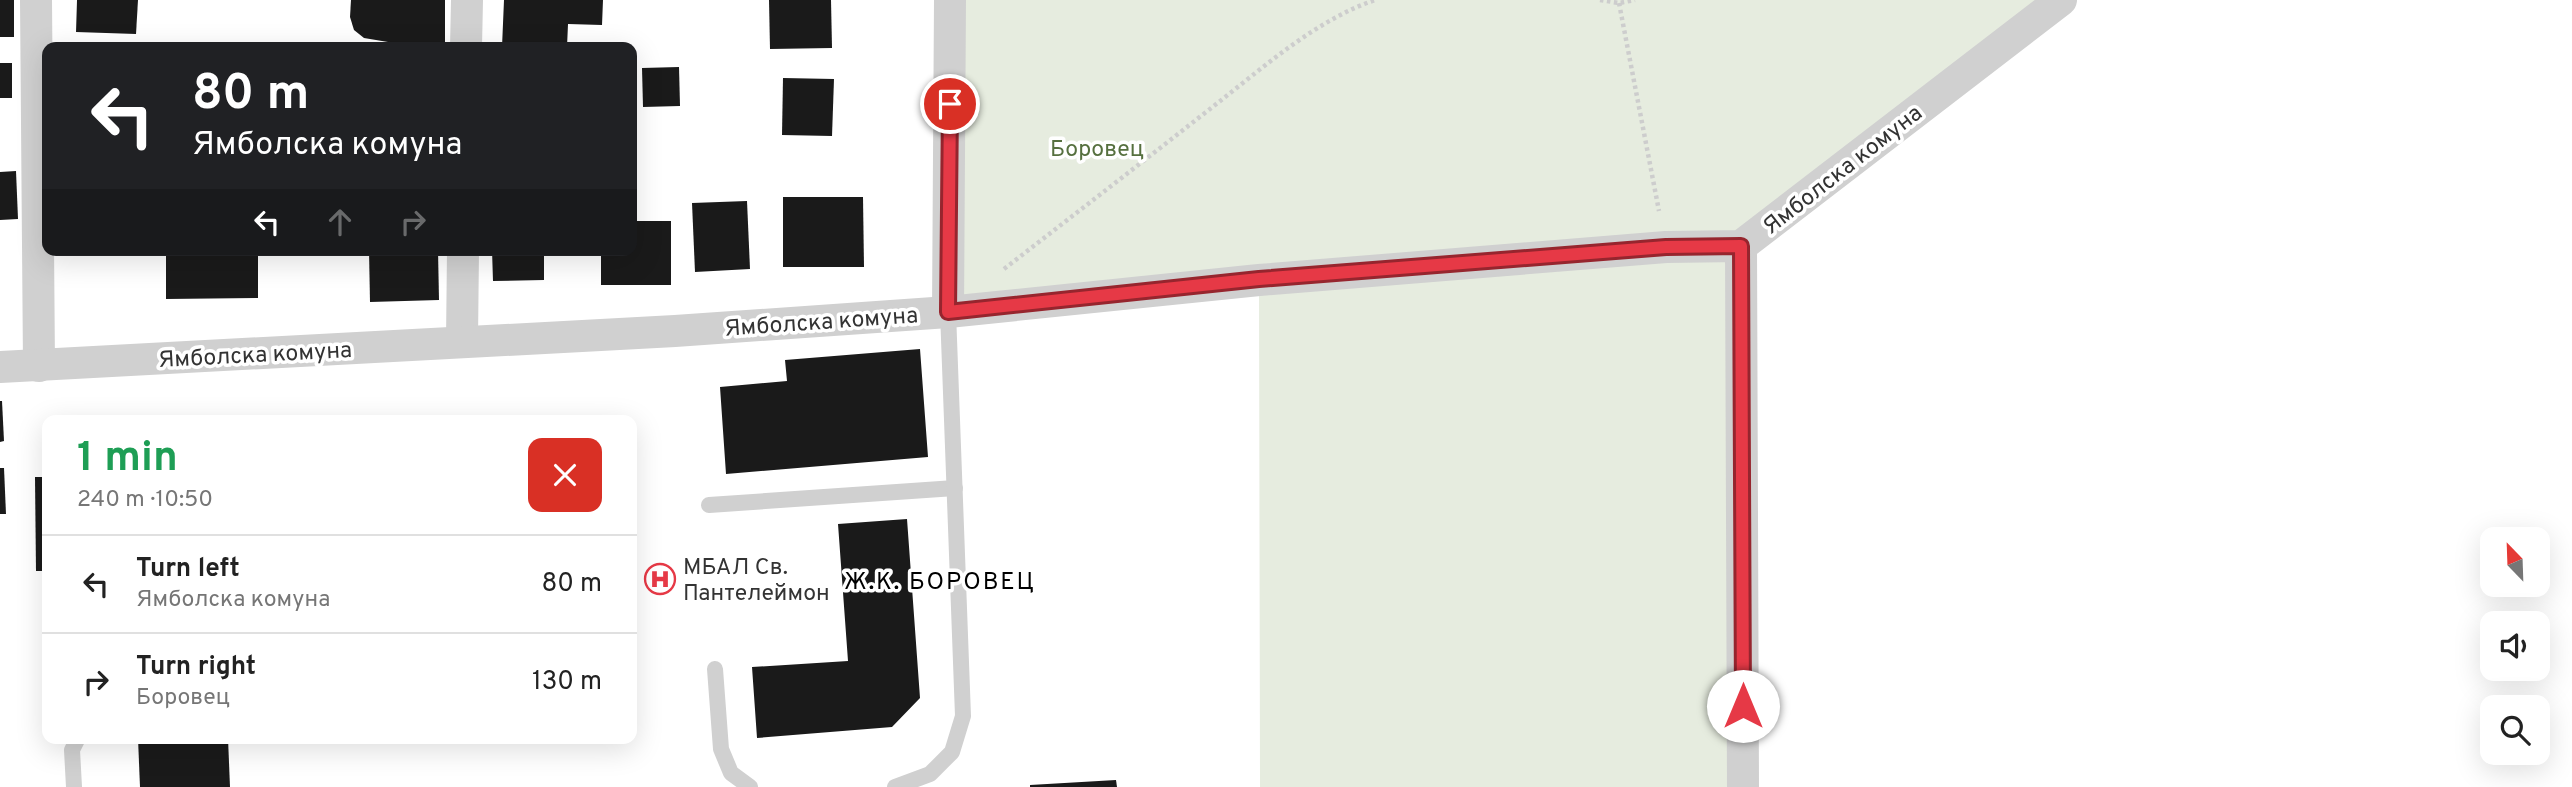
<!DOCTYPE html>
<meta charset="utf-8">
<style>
:root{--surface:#fff;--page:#f6f6f6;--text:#222;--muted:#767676;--line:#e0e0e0}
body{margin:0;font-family:Overpass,sans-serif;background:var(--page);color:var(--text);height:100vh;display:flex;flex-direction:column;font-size:26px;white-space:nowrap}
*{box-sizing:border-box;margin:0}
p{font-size:23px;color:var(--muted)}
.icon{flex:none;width:38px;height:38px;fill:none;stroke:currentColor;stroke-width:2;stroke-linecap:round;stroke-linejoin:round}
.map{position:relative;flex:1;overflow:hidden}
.drawer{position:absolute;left:42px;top:415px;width:595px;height:329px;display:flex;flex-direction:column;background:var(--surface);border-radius:14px;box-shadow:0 7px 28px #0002}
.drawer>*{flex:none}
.top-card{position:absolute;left:42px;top:42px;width:595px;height:214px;border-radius:14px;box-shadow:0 7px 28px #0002;background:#202124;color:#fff;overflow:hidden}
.needle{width:46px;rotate:337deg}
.buttons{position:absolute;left:2480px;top:527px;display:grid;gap:14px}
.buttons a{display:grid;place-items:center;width:70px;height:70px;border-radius:14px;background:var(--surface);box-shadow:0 7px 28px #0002;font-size:35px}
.pin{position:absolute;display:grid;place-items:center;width:60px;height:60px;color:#fff;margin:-30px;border:4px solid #fff;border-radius:50%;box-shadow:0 2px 7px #0007}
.me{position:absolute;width:77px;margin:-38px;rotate:0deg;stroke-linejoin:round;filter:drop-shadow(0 0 5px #0008)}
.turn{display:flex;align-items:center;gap:24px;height:147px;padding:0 35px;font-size:32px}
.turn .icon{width:91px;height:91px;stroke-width:2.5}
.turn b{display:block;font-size:49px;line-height:60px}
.lanes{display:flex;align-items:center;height:66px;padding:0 35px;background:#0003;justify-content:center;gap:35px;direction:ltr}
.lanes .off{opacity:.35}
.round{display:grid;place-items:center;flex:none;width:74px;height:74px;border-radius:14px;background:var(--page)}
.headline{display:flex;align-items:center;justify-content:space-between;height:119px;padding:0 35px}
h1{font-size:42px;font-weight:700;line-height:52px;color:#1e9e55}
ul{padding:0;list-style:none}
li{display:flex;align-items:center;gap:21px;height:98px;padding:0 35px;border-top:2px solid var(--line)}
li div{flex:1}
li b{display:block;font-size:26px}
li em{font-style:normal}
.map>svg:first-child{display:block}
.green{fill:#e6ecdf}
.building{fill:#1a1a1a}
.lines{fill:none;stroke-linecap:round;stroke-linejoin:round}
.path{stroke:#cdcdcd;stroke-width:4.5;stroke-dasharray:3.5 3.5;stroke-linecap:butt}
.lane{stroke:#d0d0d0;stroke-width:16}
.street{stroke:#d0d0d0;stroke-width:32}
.route-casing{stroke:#96252e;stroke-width:18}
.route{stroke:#e63946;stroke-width:12}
.labels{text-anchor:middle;stroke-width:7;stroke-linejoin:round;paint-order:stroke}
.park-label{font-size:23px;fill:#56703f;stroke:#fff}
.street-label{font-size:23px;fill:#333;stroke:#fff}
.poi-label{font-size:23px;fill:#333;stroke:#fff;text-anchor:start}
.neighbourhood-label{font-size:24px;letter-spacing:2px;fill:#000;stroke:#fff}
</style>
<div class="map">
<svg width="2572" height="787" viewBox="0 0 2572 787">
<rect width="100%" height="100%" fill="#fff"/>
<!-- green -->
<path class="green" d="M950 0H2061L1741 246 1743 787H1260L1259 280 948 312Z"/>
<!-- building -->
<g class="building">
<rect x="0" y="0" width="14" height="37"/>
<path d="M77 0H138L136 34 76 32Z"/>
<path d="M351 0H445V43H394L364 38 354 30 350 17Z"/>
<path d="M504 0H603L602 25 568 24 567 47H502Z"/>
<path d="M769 0H831L832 48 770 49Z"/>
<rect x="0" y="63" width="12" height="35"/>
<path d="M679 67 680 106 643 107 642 68Z"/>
<path d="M783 78 834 79 832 136 782 135Z"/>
<path d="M16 171 18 219 0 220V172Z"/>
<path d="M783 197H863L864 267H783Z"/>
<path d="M747 201 750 269 695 272 692 203Z"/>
<path d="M632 221H671V285H601V250H632Z"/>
<path d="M166 250H258V298L166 299Z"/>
<path d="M369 250H438L439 300 370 302Z"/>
<path d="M492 250H544V280L493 281Z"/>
<path d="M920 349 928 457 726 474 720 387 787 381 785 360Z"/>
<path d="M0 401H2L4 441 0 442Z"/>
<path d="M0 468H4L6 514H0Z"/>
<path d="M35 477H47V571H36Z"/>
<path d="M907 519 920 698 892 727 757 738 752 667 848 661 838 524Z"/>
<path d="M138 738H228L230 787H140Z"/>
<path d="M1116 780 1117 787H1030V785Z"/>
</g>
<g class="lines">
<!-- path -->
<g class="path">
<path d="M1600 0 1619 3 1635 0"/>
<path d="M1619 3 1659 211"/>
<path d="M1004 269C1075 214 1145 160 1215 105 1264 67 1316 20 1375 0"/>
</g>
<!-- lane -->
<g class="lane">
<path d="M709 505 955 488"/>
<path d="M715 669 721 749 731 773 750 787"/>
<path d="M74 787 72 750 78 738"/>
<path d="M895 787 930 774 952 752 963 716 948 312"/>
</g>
<!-- street -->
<g class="street">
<path d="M36 0 39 366"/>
<path d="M466 47 467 0"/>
<path d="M1741 246 1743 787"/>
<path d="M948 312 950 0"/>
<path d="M462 341 463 250"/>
<path d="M0 367 675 331 948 312 1259 280 1666 247 1741 246 2061 0"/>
</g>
</g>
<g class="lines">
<!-- route casing -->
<g class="route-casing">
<path id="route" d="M950 104 948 312 1259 279 1666 247 1741 246 1743 706"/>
</g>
<!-- route -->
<use href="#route" class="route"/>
</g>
<!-- icons -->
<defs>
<g id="hospital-ring" transform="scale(1.575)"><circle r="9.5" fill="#fff" stroke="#e63946" stroke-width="1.5"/><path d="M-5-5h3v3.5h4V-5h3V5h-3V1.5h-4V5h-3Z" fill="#e63946"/></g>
</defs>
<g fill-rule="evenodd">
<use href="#hospital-ring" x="660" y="579"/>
</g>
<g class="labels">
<!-- park labels -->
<g class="park-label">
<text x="1097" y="156">Боровец</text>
</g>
<!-- street labels -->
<g class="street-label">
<text transform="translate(1842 169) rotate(-38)" y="8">Ямболска комуна</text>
<text transform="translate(821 321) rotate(-4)" y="8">Ямболска комуна</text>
<text transform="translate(255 354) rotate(-3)" y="8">Ямболска комуна</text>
</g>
<!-- poi labels -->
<g class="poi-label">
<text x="683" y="574">МБАЛ Св.<tspan x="683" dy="26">Пантелеймон</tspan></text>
</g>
<!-- neighbourhood labels -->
<g class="neighbourhood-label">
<text x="940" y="589">Ж.К. БОРОВЕЦ</text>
</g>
</g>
</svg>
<div class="buttons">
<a><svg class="needle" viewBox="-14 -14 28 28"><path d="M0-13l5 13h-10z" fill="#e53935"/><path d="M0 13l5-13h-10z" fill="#767676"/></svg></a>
<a><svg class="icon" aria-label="sound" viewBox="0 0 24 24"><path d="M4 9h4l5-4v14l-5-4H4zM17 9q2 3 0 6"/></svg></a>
<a><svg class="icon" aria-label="search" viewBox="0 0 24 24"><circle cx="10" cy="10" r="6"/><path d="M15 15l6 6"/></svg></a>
</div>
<div class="pin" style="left:950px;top:104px;background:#d93025"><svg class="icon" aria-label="arrive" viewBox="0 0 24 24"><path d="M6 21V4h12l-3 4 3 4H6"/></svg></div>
<svg class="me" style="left:1743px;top:706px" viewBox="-20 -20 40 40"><circle r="19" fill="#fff"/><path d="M0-13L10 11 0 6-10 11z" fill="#e63946"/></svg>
<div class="top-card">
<div class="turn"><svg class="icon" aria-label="left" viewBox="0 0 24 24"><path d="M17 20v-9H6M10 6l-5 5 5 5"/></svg><div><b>80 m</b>Ямболска комуна</div></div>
<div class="lanes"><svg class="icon" aria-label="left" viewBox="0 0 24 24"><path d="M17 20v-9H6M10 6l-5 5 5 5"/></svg><svg class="icon off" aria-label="ahead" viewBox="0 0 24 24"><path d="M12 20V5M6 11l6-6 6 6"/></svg><svg class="icon off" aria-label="right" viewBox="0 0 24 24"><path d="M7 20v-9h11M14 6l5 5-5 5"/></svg></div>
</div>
<section class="drawer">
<div class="headline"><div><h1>1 min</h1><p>240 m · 10:50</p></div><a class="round" style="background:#d93025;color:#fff"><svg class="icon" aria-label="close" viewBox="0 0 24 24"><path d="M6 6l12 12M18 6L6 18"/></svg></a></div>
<ul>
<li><svg class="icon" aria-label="left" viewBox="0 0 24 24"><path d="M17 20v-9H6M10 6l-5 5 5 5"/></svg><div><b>Turn left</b><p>Ямболска комуна</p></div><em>80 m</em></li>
<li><svg class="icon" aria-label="right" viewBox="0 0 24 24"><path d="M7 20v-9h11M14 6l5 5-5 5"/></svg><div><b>Turn right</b><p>Боровец</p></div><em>130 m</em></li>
</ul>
</section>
</div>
